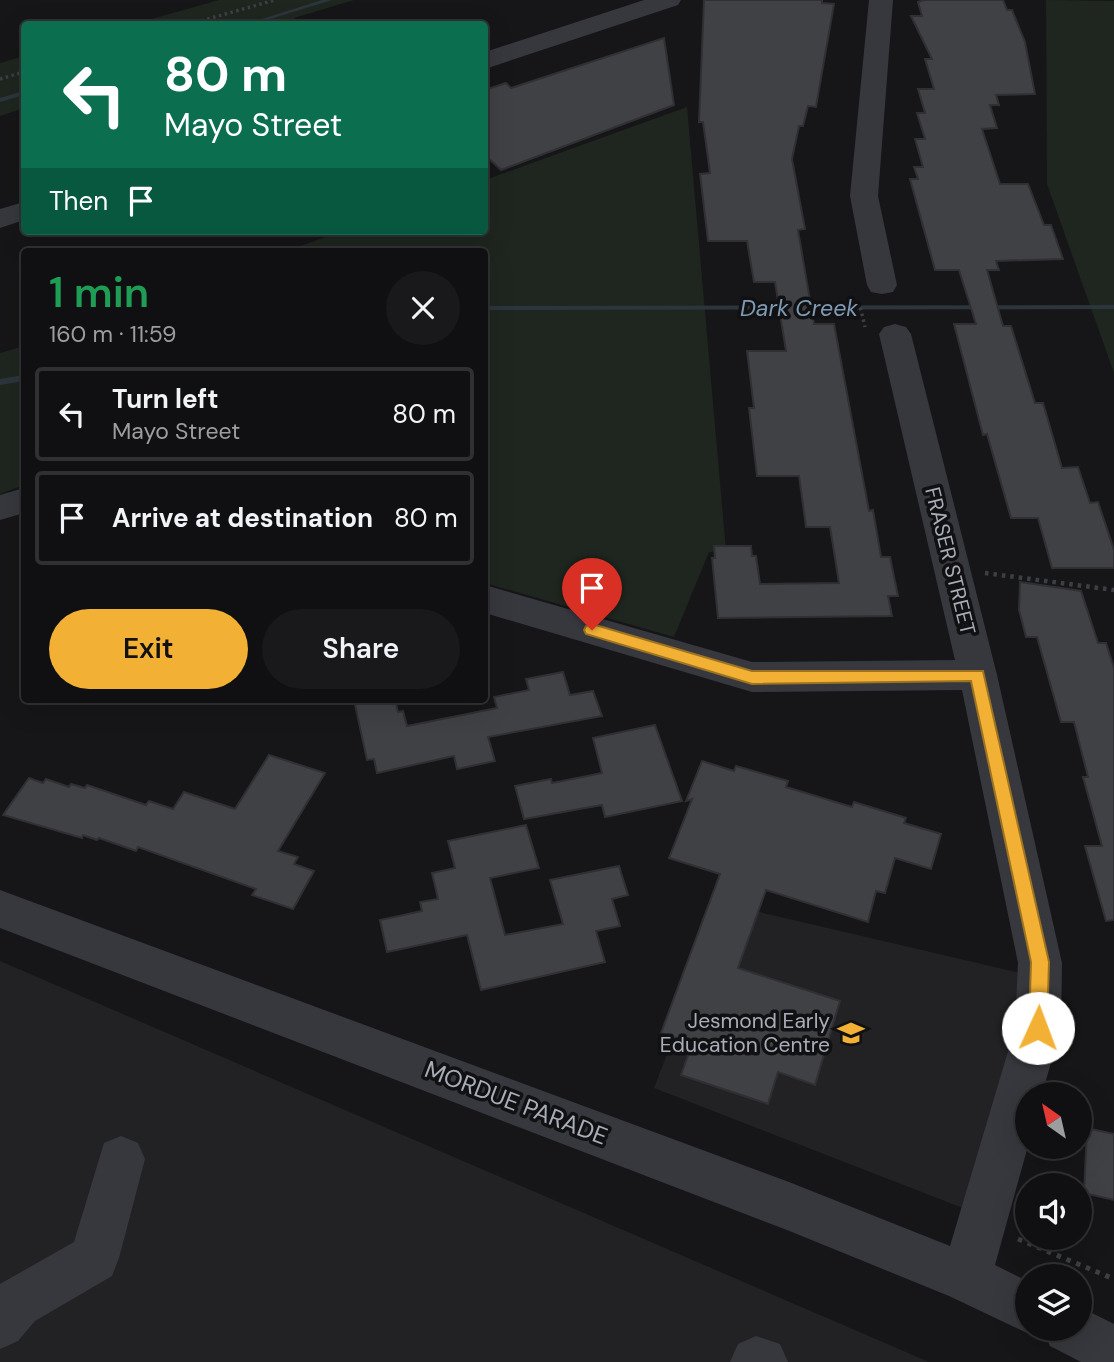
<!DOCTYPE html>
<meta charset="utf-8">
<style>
:root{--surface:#101012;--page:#19191b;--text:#f1f3f6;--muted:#9c9d9f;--line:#303032;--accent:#f2b134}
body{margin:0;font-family:"DM Sans",sans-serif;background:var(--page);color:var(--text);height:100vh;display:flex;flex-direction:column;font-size:26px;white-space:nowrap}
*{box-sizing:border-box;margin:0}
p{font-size:23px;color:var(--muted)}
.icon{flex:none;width:38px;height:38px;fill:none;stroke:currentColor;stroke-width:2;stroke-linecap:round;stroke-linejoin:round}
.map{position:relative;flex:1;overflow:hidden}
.drawer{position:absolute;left:21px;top:248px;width:467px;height:455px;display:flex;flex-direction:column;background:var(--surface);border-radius:7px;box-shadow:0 7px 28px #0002,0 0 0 2px var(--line)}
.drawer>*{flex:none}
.top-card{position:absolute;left:21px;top:21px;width:467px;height:214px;border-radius:7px;box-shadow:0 7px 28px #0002,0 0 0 2px var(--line);background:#0b6e4f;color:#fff;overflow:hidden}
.needle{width:46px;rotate:326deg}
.buttons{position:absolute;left:1015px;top:1082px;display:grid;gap:14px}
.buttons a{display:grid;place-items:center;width:77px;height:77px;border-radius:50%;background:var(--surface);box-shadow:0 7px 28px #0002,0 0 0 2px var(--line);font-size:35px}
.pin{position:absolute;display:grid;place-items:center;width:60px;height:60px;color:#fff;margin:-72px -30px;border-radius:50% 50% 50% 0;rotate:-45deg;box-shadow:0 0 7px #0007}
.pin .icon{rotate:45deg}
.me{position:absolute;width:77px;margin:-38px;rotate:2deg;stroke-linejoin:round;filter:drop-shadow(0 0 5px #0008)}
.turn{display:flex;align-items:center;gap:24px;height:147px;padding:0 28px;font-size:32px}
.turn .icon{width:91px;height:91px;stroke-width:2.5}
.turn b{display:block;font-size:49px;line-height:60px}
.then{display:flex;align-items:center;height:66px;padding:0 28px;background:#0003;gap:14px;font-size:26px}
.round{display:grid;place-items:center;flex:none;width:74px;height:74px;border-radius:37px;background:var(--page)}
.overview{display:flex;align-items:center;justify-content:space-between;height:119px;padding:0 28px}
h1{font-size:42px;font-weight:600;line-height:52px;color:#1e9e55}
.action{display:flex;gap:14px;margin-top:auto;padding:14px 28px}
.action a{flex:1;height:80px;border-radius:42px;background:var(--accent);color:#111;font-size:28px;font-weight:600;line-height:80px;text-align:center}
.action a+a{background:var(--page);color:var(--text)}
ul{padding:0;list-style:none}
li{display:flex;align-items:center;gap:21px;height:94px;margin:0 14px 10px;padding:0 14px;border:4px solid var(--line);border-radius:7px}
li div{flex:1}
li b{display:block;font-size:26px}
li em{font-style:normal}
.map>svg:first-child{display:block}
.built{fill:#222225}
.green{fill:#1e261f}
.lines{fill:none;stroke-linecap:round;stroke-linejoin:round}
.stream{fill:#2c353c;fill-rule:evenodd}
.building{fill:#404145;stroke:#303034;stroke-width:2}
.path-far2{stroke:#3d3f44;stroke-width:3.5;stroke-dasharray:2.5 3.5;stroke-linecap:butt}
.path-far1{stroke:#3d3f44;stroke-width:4.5;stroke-dasharray:3.5 5;stroke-linecap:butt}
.path{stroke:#3d3f44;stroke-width:5;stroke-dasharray:4.5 6;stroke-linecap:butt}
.minor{fill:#37383d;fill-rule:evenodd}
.route{fill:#f2b134;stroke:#9d7322;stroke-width:2}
.labels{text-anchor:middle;stroke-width:7;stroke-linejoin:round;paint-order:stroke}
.street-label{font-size:21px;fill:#a8adb8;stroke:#111113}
.poi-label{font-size:21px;fill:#a8adb8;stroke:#111113;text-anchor:end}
.water-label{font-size:23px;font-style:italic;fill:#7f9bb3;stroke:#111113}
.near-street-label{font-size:24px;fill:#a8adb8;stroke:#111113}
</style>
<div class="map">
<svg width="1114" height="1362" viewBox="0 0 1114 1362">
<rect width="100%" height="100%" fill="#161618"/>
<!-- built -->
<g class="built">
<path d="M725 904 1046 979 968 1210 654 1088Z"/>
<path d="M0 961 929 1362H0Z"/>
</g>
<!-- green -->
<g class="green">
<path d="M219 0H354L294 18 299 23 294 24H134Z"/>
<path d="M1046 0 1114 1V373L1047 184Z"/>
<path d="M24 56V108L0 116V63Z"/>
<path d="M687 107 726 551 709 552 674 637 485 583V252H284L342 231H485V180Z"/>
<path d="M24 346V485L0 494V353Z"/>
</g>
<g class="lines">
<!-- stream -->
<g class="stream">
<path d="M322 0H332L254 24H246Z"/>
<path d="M24 91V95L0 102V98Z"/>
<path d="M1114 305V309L485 310V306Z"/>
<path d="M24 375V381L0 385V379Z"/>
</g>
</g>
<!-- building -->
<g class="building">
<path d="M704 0H822V3L834 4 816 107 808 106 803 126H799L792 159 805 229 798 230 814 324H834L869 511 873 510 881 557H890L898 596H888L892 616 718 618 712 558H715L714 546H751L752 556H756L760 584 839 583 830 527H806L799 476H757L749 408H754L747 351H786L775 282H754L747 241H708L700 174 710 173 703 122H699Z"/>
<path d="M924 0H1003L1007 10H1012L1025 42 1035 94 996 95 999 105H990L997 128 982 129 1000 184H1028L1044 225H1051L1063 259 996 261 999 270H987L1003 326H1011L1035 403H1043L1062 468 1078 467 1090 503 1098 502 1114 550V568H1052L1038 518H1011L987 434 983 435 954 324H976L959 270H935L910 179H918L914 167H923L915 139H925L917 113H925L918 89H934L925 59H932L911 16H922L918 2Z"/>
<path d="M664 38 674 105 501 170 485 155V90L506 83 511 88Z"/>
<path d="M1020 582 1081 591 1098 643H1106L1114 668V920L1106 921 1085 846H1102L1083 777H1088L1074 722H1061L1037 637H1026L1019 610Z"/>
<path d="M563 672 570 695 593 691 602 716 488 737 495 761 457 769 454 756 377 773 374 759 367 760 354 700H395L398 712 403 711 407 726 497 708 494 697 529 690 526 679Z"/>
<path d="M655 725 682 801 605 817 602 805 524 819 515 786 551 779 552 783 602 773 593 738Z"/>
<path d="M269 755 325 773 278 851 298 857 294 864 314 871 293 909 252 895 256 889 138 847 136 851 99 838 97 840 83 835 82 838 3 815 29 778 43 783 46 779 69 787 71 784 85 788 87 785 146 805 149 801 173 809 184 792 235 809Z"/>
<path d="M702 761 734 771 736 766 788 781 786 787 852 807 854 802 906 818 904 823 941 834 931 869 895 858 885 893 876 891 868 922 766 890 738 968 840 1001 815 1085 778 1072 768 1104 681 1075 692 1044 661 1033 720 874 669 858 692 799 686 801Z"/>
<path d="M526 825 539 868 490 878 505 935 563 924 550 880 619 866 628 895 612 899 620 926 596 931 605 962 481 990 467 935 387 952 380 920 422 911 420 902 438 899 432 873 455 868 448 841Z"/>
<path d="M1087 1128 1114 1134V1200L1084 1193Z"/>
</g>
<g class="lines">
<!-- path-far2 -->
<g class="path-far2">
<path d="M190 24 275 0"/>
<path d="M0 79 24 72"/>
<path d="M859 302 865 327"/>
</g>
<!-- path-far1 -->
<path class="path-far1" d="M985 573 1114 590"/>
<!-- path -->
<path class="path" d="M1018 1239 1114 1279"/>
<!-- minor -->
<g class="minor">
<path d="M644 0H681L678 5 485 69V52Z"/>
<path d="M869 0H893L878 196 897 285 893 292 882 294 871 292 867 285 850 196Z"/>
<path d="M24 202V220L0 228V209Z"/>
<path d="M895 324 906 327 911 334 997 675 1062 963 1061 1028 1042 1094H1027L1028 1146 995 1265 1027 1281V1328H1040L1027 1333 949 1296 787 1230 0 928V890L789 1182 950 1246 1015 1028 1018 963 962 690 752 692 485 613V585L752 662 955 660 879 334 884 327Z"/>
<path d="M24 488V513L0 520V495Z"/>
<path d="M121 1136 138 1143 145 1159 119 1258 112 1276 35 1321 18 1341 0 1349V1284L74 1242 104 1143Z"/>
<path d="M1080 1307 1114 1324V1362H1081L1050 1346 1042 1328H1080Z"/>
<path d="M756 1336 780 1344 788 1362H730L738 1344Z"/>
</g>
</g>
<!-- route -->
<path class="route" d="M592 624 752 671H983L1049 962 1047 1028 1045 1034 1038 1036 1031 1034 1029 1028 1031 962 971 681 752 684 586 634 584 630 586 626Z"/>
<!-- icons -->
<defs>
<g id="school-bare" transform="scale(2.1)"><path d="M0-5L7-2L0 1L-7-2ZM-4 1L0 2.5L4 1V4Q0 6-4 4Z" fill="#f2b134" stroke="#111113" stroke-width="2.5" paint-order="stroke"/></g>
</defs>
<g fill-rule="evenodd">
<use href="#school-bare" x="851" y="1033"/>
</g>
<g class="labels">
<!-- street labels -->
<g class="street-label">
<text transform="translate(950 561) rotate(76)" y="7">FRASER STREET</text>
</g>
<!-- poi labels -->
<g class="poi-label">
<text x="830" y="1028">Jesmond Early<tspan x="830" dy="24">Education Centre</tspan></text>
</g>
<!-- water labels -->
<g class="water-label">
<text x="799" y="316">Dark Creek</text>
</g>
<!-- near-street labels -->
<g class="near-street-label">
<text transform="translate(516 1103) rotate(21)" y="8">MORDUE PARADE</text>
</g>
</g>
</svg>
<div class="buttons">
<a><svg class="needle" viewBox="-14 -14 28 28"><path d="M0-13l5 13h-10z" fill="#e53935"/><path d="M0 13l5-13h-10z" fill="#9c9d9f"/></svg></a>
<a><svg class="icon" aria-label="sound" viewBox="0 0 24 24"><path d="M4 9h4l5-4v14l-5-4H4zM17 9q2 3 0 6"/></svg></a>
<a><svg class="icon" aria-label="layers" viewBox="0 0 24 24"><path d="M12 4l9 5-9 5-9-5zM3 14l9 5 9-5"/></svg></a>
</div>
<div class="pin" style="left:592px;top:630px;background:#d93025"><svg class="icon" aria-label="arrive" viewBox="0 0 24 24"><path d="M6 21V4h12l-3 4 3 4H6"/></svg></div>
<svg class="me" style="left:1038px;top:1028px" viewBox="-20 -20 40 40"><circle r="19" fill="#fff"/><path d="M0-13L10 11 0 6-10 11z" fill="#f2b134"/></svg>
<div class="top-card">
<div class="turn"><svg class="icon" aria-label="left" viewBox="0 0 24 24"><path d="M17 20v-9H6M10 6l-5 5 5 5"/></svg><div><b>80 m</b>Mayo Street</div></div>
<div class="then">Then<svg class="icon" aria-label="arrive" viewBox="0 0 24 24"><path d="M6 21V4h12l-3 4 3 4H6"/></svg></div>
</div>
<section class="drawer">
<div class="overview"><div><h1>1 min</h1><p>160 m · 11:59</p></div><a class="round"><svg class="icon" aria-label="close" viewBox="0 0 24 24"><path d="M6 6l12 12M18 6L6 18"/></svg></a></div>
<ul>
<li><svg class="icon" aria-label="left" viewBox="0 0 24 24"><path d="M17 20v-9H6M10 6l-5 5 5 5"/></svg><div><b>Turn left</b><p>Mayo Street</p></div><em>80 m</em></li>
<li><svg class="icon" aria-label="arrive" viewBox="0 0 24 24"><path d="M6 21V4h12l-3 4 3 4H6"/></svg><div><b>Arrive at destination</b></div><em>80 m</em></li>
</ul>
<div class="action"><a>Exit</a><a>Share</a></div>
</section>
</div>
